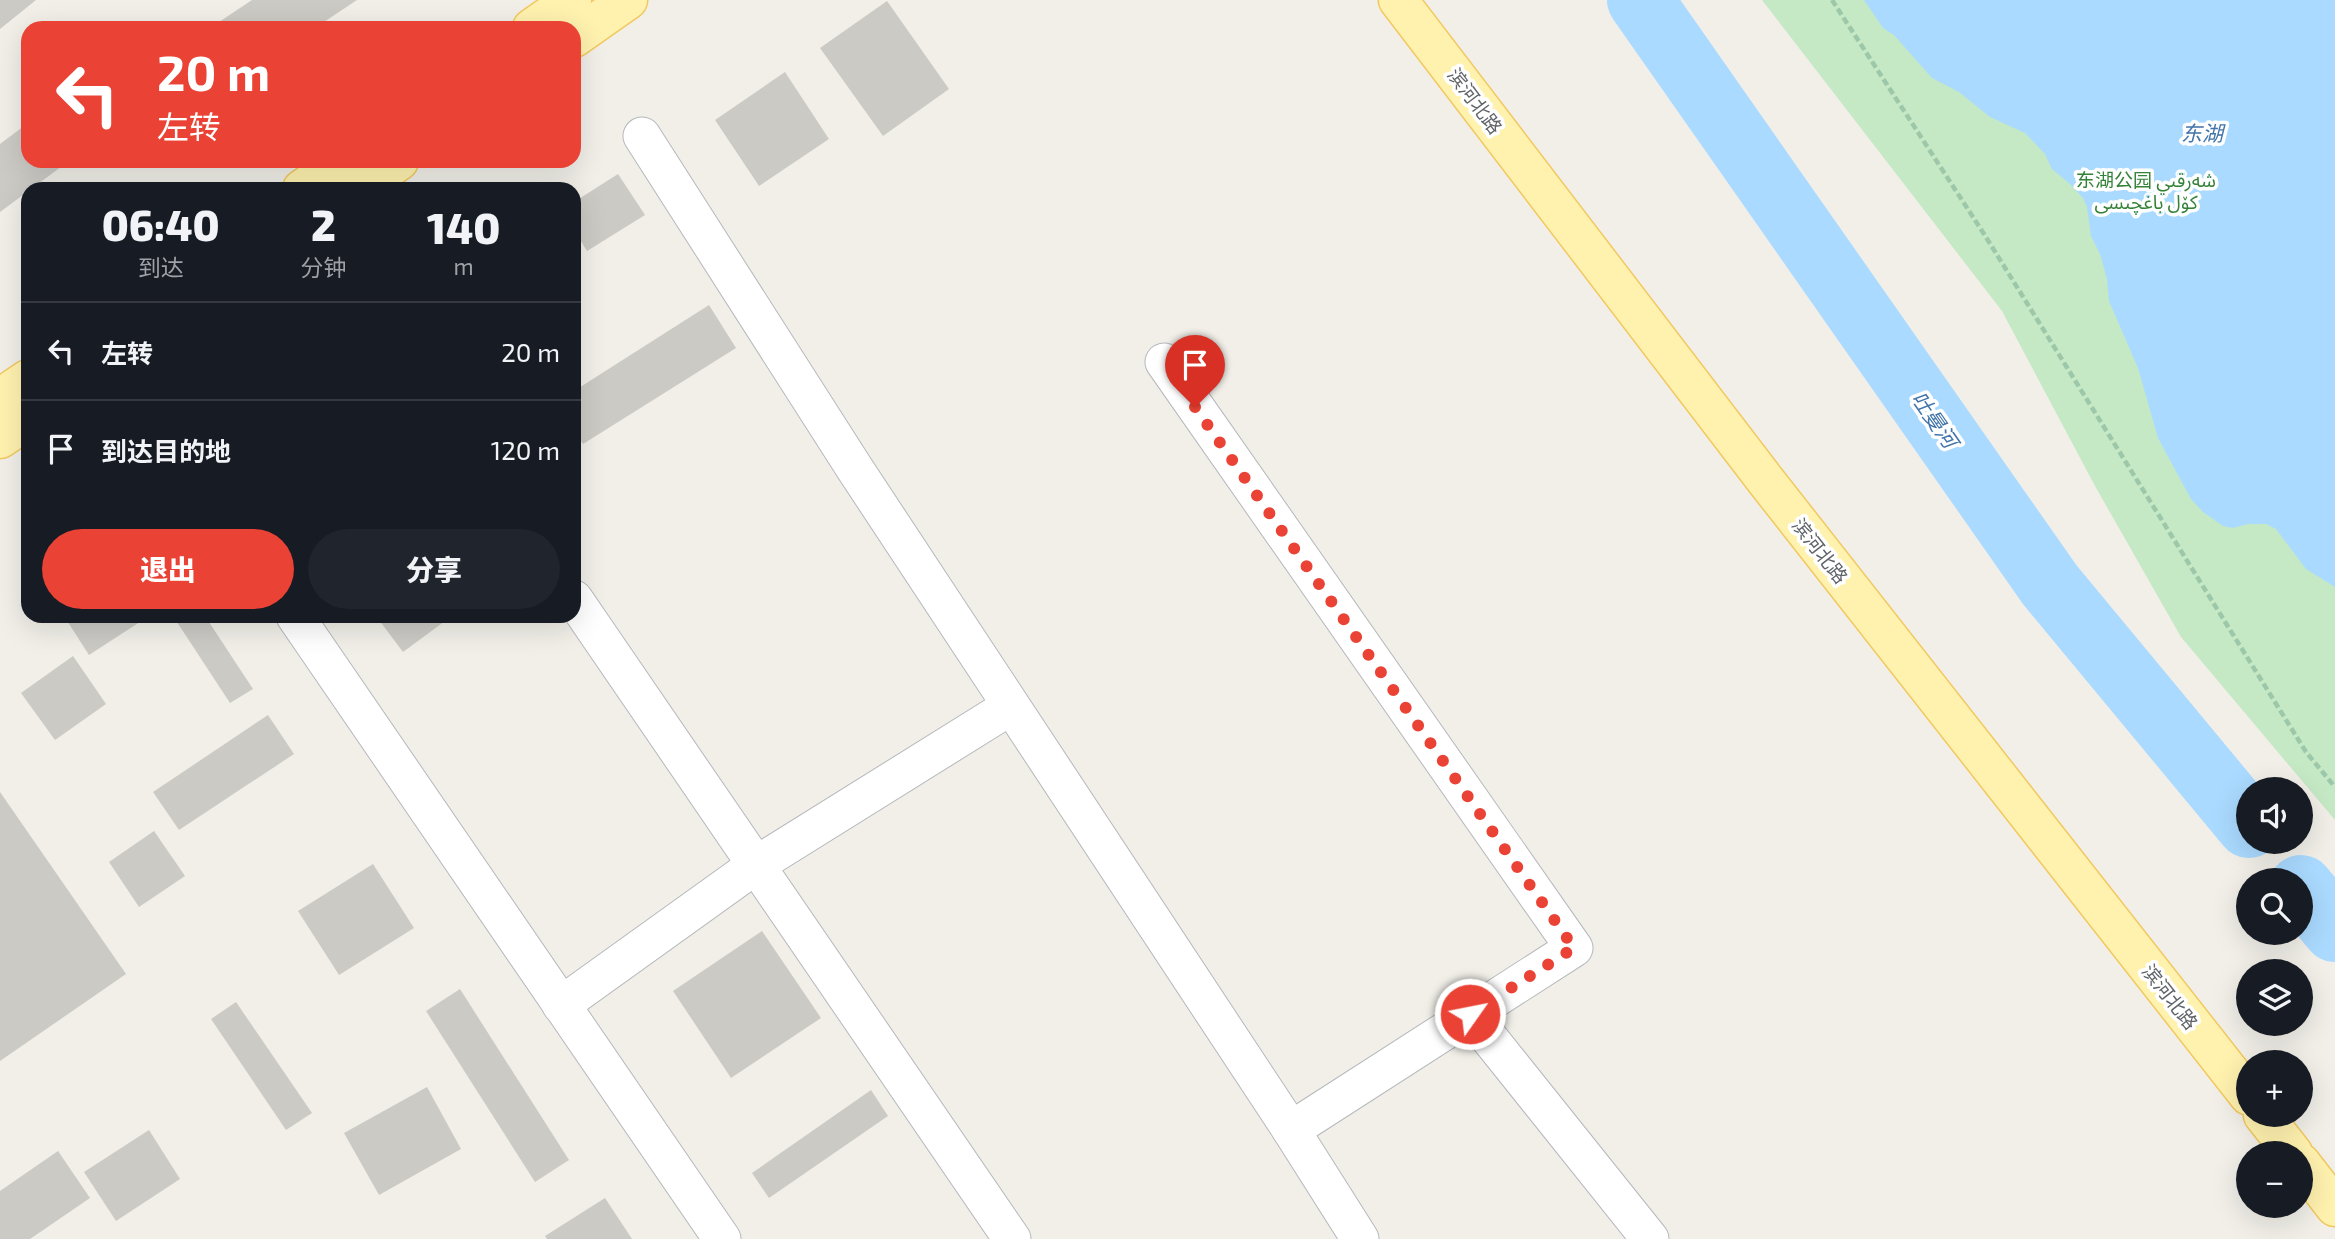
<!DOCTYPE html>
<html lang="zh">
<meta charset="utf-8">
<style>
:root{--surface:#171b24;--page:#20242c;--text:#f1f3f6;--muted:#9ea1a6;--line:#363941;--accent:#ea4335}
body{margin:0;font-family:"Exo 2","Noto Sans Arabic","Noto Sans SC",sans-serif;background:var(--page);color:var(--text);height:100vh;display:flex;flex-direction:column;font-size:26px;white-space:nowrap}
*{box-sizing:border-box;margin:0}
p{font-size:23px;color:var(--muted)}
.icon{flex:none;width:38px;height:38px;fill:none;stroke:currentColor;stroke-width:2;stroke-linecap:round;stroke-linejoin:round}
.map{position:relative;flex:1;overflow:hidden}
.panel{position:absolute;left:21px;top:182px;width:560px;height:441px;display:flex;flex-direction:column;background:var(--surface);border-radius:21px;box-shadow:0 7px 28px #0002}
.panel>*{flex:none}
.hud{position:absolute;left:21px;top:21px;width:560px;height:147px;border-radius:21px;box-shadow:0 7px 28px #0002;background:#ea4335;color:#fff;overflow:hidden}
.buttons{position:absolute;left:2236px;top:777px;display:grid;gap:14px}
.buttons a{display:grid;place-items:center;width:77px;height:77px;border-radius:50%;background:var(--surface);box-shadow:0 7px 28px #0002;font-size:35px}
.pin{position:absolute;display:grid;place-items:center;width:60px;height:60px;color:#fff;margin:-72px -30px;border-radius:50% 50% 50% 0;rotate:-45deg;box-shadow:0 0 7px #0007}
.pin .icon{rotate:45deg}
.me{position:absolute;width:77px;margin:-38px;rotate:57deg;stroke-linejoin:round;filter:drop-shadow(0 0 5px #0008)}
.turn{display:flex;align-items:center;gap:24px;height:147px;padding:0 21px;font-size:32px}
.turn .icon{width:91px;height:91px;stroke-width:2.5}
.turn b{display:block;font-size:49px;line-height:60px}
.eta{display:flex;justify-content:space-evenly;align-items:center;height:119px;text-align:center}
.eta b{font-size:42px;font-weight:800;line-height:49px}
.action{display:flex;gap:14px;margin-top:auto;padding:14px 21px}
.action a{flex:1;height:80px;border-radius:42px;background:var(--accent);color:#fff;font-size:28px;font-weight:800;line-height:80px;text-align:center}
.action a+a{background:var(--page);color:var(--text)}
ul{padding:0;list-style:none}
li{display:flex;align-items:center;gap:21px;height:98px;padding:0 21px;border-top:2px solid var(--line)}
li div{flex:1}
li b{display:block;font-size:26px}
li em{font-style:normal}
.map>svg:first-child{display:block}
.green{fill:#c5e8c5}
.water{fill:#aadaff}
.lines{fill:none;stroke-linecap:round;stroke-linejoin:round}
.river{stroke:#aadaff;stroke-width:66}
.building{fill:#cccac5}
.minor-casing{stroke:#b5b8bc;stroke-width:39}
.major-casing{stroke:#f2c960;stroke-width:41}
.path{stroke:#9cc7a9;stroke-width:4.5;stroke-dasharray:7 3.5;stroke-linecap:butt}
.minor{stroke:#fff;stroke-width:37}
.major{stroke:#fff2af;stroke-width:38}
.route{stroke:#ea4335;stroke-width:12;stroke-dasharray:0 21.6}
.labels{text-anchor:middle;stroke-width:7;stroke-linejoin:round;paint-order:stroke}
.street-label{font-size:19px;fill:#5f6368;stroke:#fff}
.park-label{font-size:19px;fill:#348238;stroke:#fff}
.water-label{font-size:21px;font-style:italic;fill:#4174aa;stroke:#fff}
</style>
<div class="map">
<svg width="2335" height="1239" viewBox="0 0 2335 1239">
<rect width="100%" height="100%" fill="#f1efe8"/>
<!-- green -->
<path class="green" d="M1762 0H2335V820L2181 637 2095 486 2002 311Z"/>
<!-- water -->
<path class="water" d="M1864 0H2335V587L2306 569 2276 529 2266 524H2248L2233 528 2223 526 2203 512 2191 499 2158 438 2138 368 2109 301 2107 279 2100 254 2091 236 2087 207 2083 198 2070 184 2052 169 2045 154 2025 133 1990 117 1959 92 1932 78 1894 35 1883 28Z"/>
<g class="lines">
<!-- river -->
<g class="river">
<path d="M1640 0 2050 585 2249 825"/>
<path d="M2301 888 2335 929"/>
</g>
</g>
<!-- building -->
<g class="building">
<path d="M0 0H36L0 29Z"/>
<path d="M252 0H357L315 28H210Z"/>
<path d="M887 1 949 89 883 136 820 48Z"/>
<path d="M785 72 829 139 759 186 715 120Z"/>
<path d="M28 123V161H69L0 212V144Z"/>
<path d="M618 174 645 215 587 251 574 230V202Z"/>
<path d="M709 305 736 348 583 444 574 430V391Z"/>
<path d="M64 616H149L89 655Z"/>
<path d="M173 616H205L253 689 230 703Z"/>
<path d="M376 616H441L445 621 403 652Z"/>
<path d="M73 656 106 704 55 740 21 693Z"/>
<path d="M268 715 294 754 179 830 153 792Z"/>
<path d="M0 792 126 974 0 1061Z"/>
<path d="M154 831 185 876 139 907 109 862Z"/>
<path d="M373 864 414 928 339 975 298 911Z"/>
<path d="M762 931 821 1018 731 1078 673 991Z"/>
<path d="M460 989 569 1160 535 1182 426 1011Z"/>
<path d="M236 1002 312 1113 286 1130 211 1019Z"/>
<path d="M427 1087 461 1149 379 1195 344 1133Z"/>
<path d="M871 1090 888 1116 769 1198 752 1173Z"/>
<path d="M149 1130 180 1179 116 1221 84 1172Z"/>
<path d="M58 1151 90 1198 30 1239H0V1191Z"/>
<path d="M605 1198 632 1239H547L545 1236Z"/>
</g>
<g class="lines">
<!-- minor casing -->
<g class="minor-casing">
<g id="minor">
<path d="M642 136 855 469 1291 1130 1360 1239"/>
<path d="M1164 362 1574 948 1291 1130"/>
<path d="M574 599 1012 1239"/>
<path d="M295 616 722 1239"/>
<path d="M561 1005 756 865 1011 706"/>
<path d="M1470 1014 1650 1239"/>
</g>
</g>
<!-- major casing -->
<g class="major-casing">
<g id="major">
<path d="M1398 0 1766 481 2249 1096"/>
<path d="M532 28 572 0"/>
<path d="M574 38 628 0"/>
<path d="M302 189 342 161"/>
<path d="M359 189 399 161"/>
<path d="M0 398 28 379"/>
<path d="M0 439 28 420"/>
<path d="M2263 1115 2293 1153"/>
<path d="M2301 1163 2335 1207"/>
</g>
</g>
<!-- path -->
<path class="path" d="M1832 0 1984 234 2306 752 2335 787"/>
<!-- minor -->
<use href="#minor" class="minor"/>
<!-- major -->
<use href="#major" class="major"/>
</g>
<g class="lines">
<!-- route -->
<path class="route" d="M1195 407 1574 948 1470 1014"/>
</g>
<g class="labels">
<!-- street labels -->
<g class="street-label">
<text transform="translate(1475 101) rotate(53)" y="7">滨河北路</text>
<text transform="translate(1820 551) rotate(52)" y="7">滨河北路</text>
<text transform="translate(2170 997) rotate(52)" y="7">滨河北路</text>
</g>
<!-- park labels -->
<g class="park-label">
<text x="2146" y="187">东湖公园 شەرقىي<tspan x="2146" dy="22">كۆل باغچىسى</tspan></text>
</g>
<!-- water labels -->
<g class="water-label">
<text x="2202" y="141">东湖</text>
<text transform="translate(1934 420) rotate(55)" y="7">吐曼河</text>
</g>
</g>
</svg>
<div class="buttons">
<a><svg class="icon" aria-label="sound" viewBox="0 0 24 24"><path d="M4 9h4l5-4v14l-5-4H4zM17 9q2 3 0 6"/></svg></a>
<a><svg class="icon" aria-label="search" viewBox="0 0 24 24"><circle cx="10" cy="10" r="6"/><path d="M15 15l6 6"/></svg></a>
<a><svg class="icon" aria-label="layers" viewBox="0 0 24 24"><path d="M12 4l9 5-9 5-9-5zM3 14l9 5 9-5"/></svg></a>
<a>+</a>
<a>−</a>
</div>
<div class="pin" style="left:1195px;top:407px;background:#d93025"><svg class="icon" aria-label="arrive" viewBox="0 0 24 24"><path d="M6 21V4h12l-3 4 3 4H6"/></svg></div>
<svg class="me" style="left:1470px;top:1014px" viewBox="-20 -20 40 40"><circle r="17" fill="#ea4335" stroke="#fff" stroke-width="3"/><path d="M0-11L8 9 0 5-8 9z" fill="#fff"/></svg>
<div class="hud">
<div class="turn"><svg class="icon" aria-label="left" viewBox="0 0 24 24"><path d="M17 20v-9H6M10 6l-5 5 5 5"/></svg><div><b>20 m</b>左转</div></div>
</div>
<section class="panel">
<div class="eta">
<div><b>06:40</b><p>到达</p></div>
<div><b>2</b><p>分钟</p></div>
<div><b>140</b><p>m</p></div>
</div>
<ul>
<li><svg class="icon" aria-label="left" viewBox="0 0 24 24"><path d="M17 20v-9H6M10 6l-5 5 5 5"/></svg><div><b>左转</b></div><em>20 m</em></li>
<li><svg class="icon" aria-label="arrive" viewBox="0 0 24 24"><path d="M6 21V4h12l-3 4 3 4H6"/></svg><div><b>到达目的地</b></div><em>120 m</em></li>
</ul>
<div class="action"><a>退出</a><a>分享</a></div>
</section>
</div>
